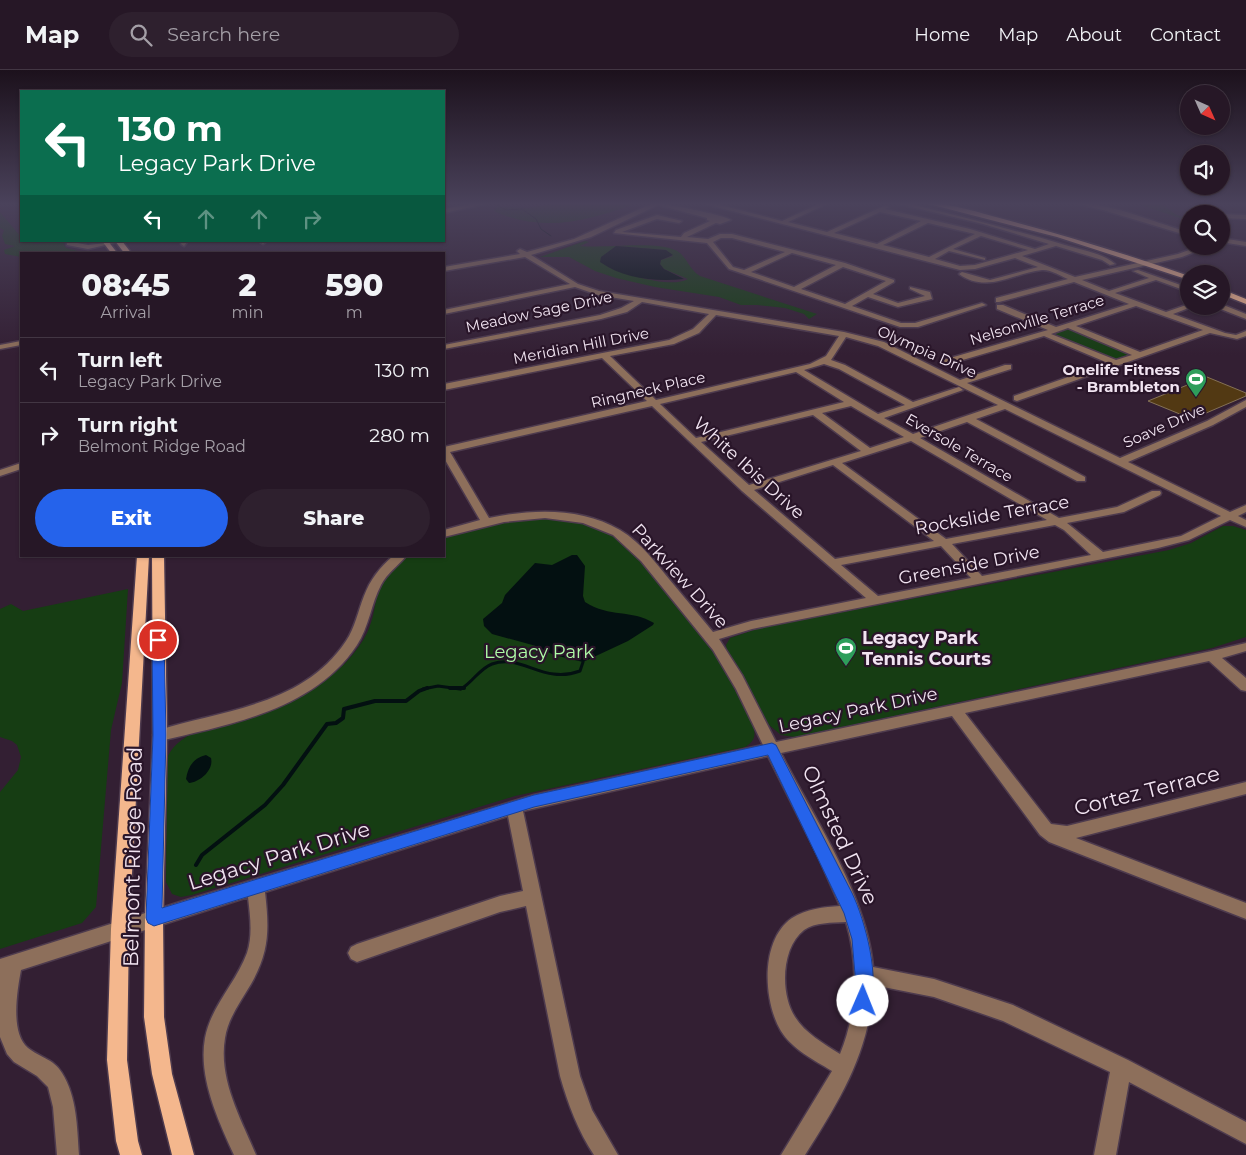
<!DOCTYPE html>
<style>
:root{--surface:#261726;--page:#2e202e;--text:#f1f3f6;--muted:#a49fa7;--line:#423643;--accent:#2563eb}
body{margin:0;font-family:Montserrat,sans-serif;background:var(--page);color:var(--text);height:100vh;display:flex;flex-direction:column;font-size:19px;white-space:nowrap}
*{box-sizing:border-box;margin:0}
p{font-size:16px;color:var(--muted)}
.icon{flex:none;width:28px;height:28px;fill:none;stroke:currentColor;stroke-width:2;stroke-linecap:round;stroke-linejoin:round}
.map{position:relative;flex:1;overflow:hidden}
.side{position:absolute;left:20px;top:182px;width:425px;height:305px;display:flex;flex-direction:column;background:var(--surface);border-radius:0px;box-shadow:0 1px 4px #0004,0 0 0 1px var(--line)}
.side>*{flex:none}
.hud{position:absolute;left:20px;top:20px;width:425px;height:152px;border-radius:0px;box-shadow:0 1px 4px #0004,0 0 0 1px var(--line);background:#0b6e4f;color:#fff;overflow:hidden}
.needle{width:32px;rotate:135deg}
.buttons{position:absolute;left:1180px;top:15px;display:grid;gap:10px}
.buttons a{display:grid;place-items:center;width:50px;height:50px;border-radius:50%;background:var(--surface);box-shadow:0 1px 4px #0004,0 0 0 1px var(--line);font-size:25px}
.pin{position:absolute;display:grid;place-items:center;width:42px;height:42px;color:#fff;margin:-21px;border:2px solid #fff;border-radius:50%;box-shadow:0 1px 5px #0007}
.me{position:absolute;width:55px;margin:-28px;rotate:1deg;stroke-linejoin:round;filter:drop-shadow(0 0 4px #0008)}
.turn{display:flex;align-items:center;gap:18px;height:105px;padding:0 15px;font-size:22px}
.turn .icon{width:65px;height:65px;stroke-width:2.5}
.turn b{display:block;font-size:35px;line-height:42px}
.lanes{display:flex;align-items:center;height:48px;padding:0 15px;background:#0003;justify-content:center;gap:25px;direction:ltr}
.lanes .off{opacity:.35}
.eta{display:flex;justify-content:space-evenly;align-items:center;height:85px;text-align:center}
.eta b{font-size:30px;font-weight:800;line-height:35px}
.action{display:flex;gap:10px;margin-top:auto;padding:10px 15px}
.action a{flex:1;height:58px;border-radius:30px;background:var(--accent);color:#fff;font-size:20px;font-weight:800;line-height:58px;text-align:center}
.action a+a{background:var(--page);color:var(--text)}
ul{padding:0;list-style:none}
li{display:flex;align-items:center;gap:15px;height:65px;padding:0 15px;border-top:1px solid var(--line)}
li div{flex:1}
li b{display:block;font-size:19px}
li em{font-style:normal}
header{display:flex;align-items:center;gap:30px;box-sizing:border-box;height:70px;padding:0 25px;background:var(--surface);border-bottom:1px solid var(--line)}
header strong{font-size:24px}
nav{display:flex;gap:28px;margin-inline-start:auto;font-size:18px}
.search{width:350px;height:45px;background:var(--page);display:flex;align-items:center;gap:12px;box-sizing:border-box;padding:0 18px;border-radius:28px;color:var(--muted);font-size:19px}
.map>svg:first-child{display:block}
.green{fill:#163d13;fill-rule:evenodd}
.water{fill:#031011}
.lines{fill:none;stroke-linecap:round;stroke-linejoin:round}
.stream-far2{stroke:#031011;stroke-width:1}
.stream-far1{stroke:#031011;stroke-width:3}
.stream{stroke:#031011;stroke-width:4}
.building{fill:#523913;stroke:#847156}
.minor-casing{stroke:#4e3b4e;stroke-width:3}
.major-casing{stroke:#4e3b4e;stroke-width:3}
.minor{fill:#8d6f5b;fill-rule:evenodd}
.major{fill:#f4b78d;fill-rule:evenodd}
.route{fill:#2563eb;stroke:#184099}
.labels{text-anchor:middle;stroke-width:4.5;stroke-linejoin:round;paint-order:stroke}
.far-street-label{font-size:15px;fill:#f1e4f1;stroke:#291529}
.far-poi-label{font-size:15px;font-weight:bold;fill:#f1e4f1;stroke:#291529;text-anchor:end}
.street-label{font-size:18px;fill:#f1e4f1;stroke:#291529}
.poi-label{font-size:18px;font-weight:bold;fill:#f1e4f1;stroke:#291529;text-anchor:start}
.park-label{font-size:18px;fill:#affca7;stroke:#291529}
.near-street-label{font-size:21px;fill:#f1e4f1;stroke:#291529}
</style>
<header>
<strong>Map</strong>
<div class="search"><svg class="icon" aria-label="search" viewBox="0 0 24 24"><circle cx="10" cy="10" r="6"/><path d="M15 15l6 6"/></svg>Search here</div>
<nav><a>Home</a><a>Map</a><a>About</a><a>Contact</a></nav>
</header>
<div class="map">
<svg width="1246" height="1085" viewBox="0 0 1246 1085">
<rect width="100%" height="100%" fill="#331f33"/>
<!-- green -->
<g class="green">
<path d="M557 133H638C590 150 543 164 494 141L497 137 528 138Z"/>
<path d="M1135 133H1161L1175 144 1189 150V151Z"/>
<path d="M0 142 21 167V171L36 174 62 171 66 178 78 181 74 184H21V187L5 184 4 180 15 176 5 174 2 166 4 160 0 158Z"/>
<path d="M585 171 589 172 580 176C601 179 664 169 680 183 688 190 690 200 700 206L817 244 809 249 804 244 785 238 757 235H741L719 227 655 217 616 208 595 201 569 187H540ZM616 176 666 180 673 186 661 190 660 194 664 199 688 209C670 219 626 204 608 197Z"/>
<path d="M1068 257 1133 283 1112 291 1047 263Z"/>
<path d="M539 447C575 451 597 453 627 475L712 580 724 599 753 655C756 666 755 671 745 677L515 726 192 825 181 827 172 824 166 812 167 688C181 654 237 653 267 642 289 633 309 622 327 609 343 597 358 581 367 563 380 535 370 519 397 495 401 492 405 487 409 486 420 484 433 486 444 486V468L504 451Z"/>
<path d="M1223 456H1233L1246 460V567L1212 578 795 667 781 665 769 655 727 580 726 575 730 568 763 557 1169 480 1191 473Z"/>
<path d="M128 519 122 613 111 660 96 837 82 853 0 879V722L18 700 21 687 17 675 12 671 0 667V539L11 534 23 541Z"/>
</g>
<!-- water -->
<g class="water">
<path d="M616 176 666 180 673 185 661 190 660 194 664 199 684 209C656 212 624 209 600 192L601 187Z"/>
<path d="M572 485H577L585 496 583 526 585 532C610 548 631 539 654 553L653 555 628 571 583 592 554 585 536 576 492 564 484 556 483 549 502 533 505 525 535 493 552 495Z"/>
<path d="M206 685 211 688C214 700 200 712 189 713L186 709C188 697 193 688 206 685Z"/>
</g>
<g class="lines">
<!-- stream-far2 -->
<path class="stream-far2" d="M495 134 506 140 522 139 536 149 541 159 551 166"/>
<!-- stream-far1 -->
<g class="stream-far1">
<path d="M423 619 438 616 460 619"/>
<path d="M461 619C473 612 479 599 492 594 522 583 543 615 580 601L583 592"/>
</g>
<!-- stream -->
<g class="stream">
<path d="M450 618H464"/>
<path d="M196 795 202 785 265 735 283 715 327 654 336 653 343 648 344 639 375 631H406L419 621 427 618"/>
</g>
</g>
<!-- building -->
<path class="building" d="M1207 307 1246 323V326L1192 349 1148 331Z"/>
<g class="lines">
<!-- minor casing -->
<g class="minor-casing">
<g id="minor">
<path d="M476 133H490L444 143V139Z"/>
<path d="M653 133C664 133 724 145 731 150L720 154 716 153 687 167 708 169 720 164H732L845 193 894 210V212L873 224 898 233 925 226 910 219V217L930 222 932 229 898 237 868 227 852 236 901 253H915L982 233 986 235 918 257H900L729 199 707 173 614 163 616 160 657 145 682 151 679 153 657 149 622 162 681 167 684 163 710 151 707 150V148L658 135 591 167 531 185 578 214 599 221 844 262 884 272 960 310 1005 295H1011V299L967 313 1120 388 1207 351 1246 330V337L1213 355 1128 392 1230 442 1246 435V442L1238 446 1246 450V457L1230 450 1189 470 1158 478 752 559 719 569 742 605 776 672 1212 581 1246 573V581L1222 588 1246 608V621L1241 620 1209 591 965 643 1051 754 1067 756 1246 712V724L1076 768 1246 833V849L1049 772 1040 765 952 646 781 683C813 747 867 825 873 897L934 909 1013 935 1128 990 1246 1052V1074L1129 1012 1116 1085H1094L1110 1002 1003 951 934 927 873 915C870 982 840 1030 805 1085H781L832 1001C814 990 792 979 781 961 763 931 760 870 792 848 806 839 824 837 840 836L817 784 768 686 523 741 580 1006 592 1040 618 1085H594C578 1061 568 1034 560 1006L526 836 500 842 357 892 351 889 348 883 351 877 357 874 500 826 523 821 508 746 265 822C269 858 270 881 251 914 241 931 228 948 225 968 218 1009 241 1049 256 1085H234C218 1050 198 1007 205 968 211 936 236 913 247 883 253 865 250 845 248 827L21 900C17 921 10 963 28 978 39 987 54 989 62 1003 77 1027 77 1057 79 1085H57L53 1037 48 1017 37 1006 14 992 7 984 0 967V889L180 832 534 725 763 675 736 619 713 580 641 491 613 465 583 453 545 448 504 452 444 467V460L480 450 444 388V377L647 331 602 288 444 320V314L669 270 693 259 709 244 642 232 627 242 601 249 444 279V275L600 245 621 238 634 231 598 225 575 217 444 244V240L570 214 525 187 444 201V197L520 184 517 181 520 179 527 182 574 169ZM721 168H732L785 182 744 200 733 197 713 172ZM792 183 836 195 794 217 751 202ZM843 197 886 211 845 234 801 219ZM716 245 839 266 826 286 810 294 656 330 610 286 674 274 699 263ZM846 267 878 276 998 335 913 364 884 348 963 320 959 317 913 332 845 295 831 290ZM824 294 839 299 905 335 878 344 804 300ZM796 302 844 332 696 368 660 334ZM652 336 742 421 866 528 751 551 713 562C700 546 687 531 674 515 658 496 642 473 620 460 581 437 532 439 489 448L450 382ZM851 336 904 367 870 378 822 343ZM1005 339 1221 446 1181 466 1103 482 1067 453 1124 442 1160 425 1161 423 1160 421H1152L1117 437 1059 448 920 368 967 352 1077 411H1085V407L976 349ZM813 345 861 381 749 415 701 372ZM911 371 1047 450 946 469 842 393ZM833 395 934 471 835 489 754 420ZM1055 455 1064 460 1091 485 982 506 952 474ZM941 476 971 508 878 526 841 495ZM846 852C859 894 857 943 840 984 824 974 805 963 795 947 780 924 781 878 804 860 815 852 832 853 846 852Z"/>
<path d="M701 133H713L782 151 821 133H829L788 152 827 162 886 135 889 137 885 139 970 159 1035 179 1049 174 983 154 895 133H906C960 146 1014 160 1065 175 1081 180 1103 183 1115 194L1110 195 1102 190 1056 176 1022 186 1075 207 1178 184 1200 176H1210L1182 187 1082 210 1109 221 1149 208 1133 201 1138 200 1189 218V222L1156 210 1115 223 1166 242 1189 234V236H1194L1173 244 1225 263 1236 265 1246 261V266L1237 269 1210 263 1017 331 1014 330V326L1108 293 1044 266 949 294H943V290L1048 260 997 239V235H1003L1056 257 1129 234 1074 212 999 232H996V228L1068 209C1061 206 1050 199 1042 200 1013 203 987 224 959 204L962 202 990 210 1038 197 1015 188 975 199 960 200ZM880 142 921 151 877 174 834 163ZM928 153 975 164 929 187 883 175ZM981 166 1028 180 975 195 960 196 935 189 949 181 985 190V188L953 179ZM1136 236 1203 260 1140 282 1076 256ZM1068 258 1132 285 1116 290 1051 264Z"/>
<path d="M1074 133C1113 133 1151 152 1189 162V166L1103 140Z"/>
<path d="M1189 133H1195L1208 144H1201Z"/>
<path d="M1243 133H1246V136Z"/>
<path d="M1221 144 1246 145V149L1221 148Z"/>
<path d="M1221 168 1246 172V176L1221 172Z"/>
<path d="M67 171 88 175 123 171 88 179 67 175Z"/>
<path d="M182 171H188L184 176 181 174Z"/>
<path d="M267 171 263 174 260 172V171Z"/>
<path d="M1221 234 1246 244V249L1218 238V236H1221Z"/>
<path d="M21 271V275L0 279V275Z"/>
<path d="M21 393V399L0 406V400Z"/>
<path d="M393 486H406C398 496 387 503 381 515 371 534 369 557 357 575 314 640 231 654 160 671L155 669 153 665 155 661C222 640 303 636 346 571 355 558 358 541 364 526 370 510 380 497 393 486Z"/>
</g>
</g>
<!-- major casing -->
<g class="major-casing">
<g id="major">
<path d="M925 133C952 133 980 143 1007 150 1068 166 1129 185 1189 206V210L1057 167Z"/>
<path d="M102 171H108L118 184H112Z"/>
<path d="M115 171H122L132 184H125Z"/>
<path d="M1221 219 1246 229V234L1221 224Z"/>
<path d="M137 486H149L129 859 127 990 138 1071 142 1085H120L116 1071 107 990 111 859Z"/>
<path d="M152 486H164L167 665 163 848 164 947 172 1004 194 1085H172L152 1004 144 947 145 848 153 665Z"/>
</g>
</g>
<!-- minor -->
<use href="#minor" class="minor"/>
<!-- major -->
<use href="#major" class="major"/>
</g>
<!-- sky -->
<linearGradient id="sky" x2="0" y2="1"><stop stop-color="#1c111c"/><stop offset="0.47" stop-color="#4a425b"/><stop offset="1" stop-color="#4a425b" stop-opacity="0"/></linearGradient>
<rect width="1246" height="285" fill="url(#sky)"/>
<!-- route -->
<path class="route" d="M158 566 164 570 166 665 162 838 534 725 772 673 776 675 778 679 852 823C865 850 881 910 869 937L863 940 857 937 855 931V904L852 869 844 843 768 685 534 737 154 856 148 853 146 848 153 665 152 570Z"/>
<!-- icons -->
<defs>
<g id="stadium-pin" transform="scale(1.125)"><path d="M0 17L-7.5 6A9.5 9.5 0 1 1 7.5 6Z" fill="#2e9e5b" stroke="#291529"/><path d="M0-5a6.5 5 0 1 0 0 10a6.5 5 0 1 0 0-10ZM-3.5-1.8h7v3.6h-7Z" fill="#fff"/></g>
</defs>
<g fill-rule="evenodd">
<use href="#stadium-pin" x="1196" y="309"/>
<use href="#stadium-pin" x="846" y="578"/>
</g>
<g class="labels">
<!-- far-street labels -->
<g class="far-street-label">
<text transform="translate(539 242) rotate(-12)" y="5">Meadow Sage Drive</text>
<text transform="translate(1037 250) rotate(-17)" y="5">Nelsonville Terrace</text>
<text transform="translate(581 276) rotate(-11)" y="5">Meridian Hill Drive</text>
<text transform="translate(927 282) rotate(24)" y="5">Olympia Drive</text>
<text transform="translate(648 320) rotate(-13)" y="5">Ringneck Place</text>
<text transform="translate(1164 356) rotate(-24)" y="5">Soave Drive</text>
<text transform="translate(959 378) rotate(30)" y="5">Eversole Terrace</text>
</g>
<!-- far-poi labels -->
<g class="far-poi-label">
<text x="1180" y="305">Onelife Fitness<tspan x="1180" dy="17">- Brambleton</tspan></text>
</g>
<!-- street labels -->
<g class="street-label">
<text transform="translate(749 398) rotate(42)" y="6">White Ibis Drive</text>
<text transform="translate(992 445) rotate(-10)" y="6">Rockslide Terrace</text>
<text transform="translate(969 495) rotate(-11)" y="6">Greenside Drive</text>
<text transform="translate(680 506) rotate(48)" y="6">Parkview Drive</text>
<text transform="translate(858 640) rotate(-12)" y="6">Legacy Park Drive</text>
</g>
<!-- poi labels -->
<g class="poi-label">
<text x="862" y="574">Legacy Park<tspan x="862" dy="21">Tennis Courts</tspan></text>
</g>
<!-- park labels -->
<g class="park-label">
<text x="539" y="588">Legacy Park</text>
</g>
<!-- near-street labels -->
<g class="near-street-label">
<text transform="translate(1147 721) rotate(-14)" y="7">Cortez Terrace</text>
<text transform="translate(840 765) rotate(65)" y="7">Olmsted Drive</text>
<text transform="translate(279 786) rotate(-17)" y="7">Legacy Park Drive</text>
<text transform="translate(133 787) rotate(-89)" y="7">Belmont Ridge Road</text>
</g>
</g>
</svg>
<div class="buttons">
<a><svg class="needle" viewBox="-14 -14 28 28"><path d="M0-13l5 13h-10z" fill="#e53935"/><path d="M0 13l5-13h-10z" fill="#a49fa7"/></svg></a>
<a><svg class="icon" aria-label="sound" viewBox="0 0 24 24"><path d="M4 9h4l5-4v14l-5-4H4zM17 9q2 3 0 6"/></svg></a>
<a><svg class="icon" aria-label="search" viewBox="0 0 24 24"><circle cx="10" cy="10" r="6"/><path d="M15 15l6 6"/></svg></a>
<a><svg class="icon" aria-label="layers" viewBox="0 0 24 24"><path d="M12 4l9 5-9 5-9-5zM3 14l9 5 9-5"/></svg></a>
</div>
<div class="pin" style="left:158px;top:570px;background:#d93025"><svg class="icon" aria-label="arrive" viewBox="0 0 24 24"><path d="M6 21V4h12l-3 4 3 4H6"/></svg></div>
<svg class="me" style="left:863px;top:931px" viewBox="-20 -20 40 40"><circle r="19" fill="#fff"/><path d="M0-13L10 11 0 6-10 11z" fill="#2563eb"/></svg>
<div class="hud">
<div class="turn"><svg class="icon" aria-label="left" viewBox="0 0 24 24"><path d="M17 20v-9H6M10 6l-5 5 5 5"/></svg><div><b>130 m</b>Legacy Park Drive</div></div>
<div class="lanes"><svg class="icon" aria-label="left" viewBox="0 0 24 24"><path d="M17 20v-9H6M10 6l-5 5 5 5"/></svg><svg class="icon off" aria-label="ahead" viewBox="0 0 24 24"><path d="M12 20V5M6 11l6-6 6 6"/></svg><svg class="icon off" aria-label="ahead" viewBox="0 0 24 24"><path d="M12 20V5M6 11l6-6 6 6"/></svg><svg class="icon off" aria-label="right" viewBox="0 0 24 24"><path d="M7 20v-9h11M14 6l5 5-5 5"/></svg></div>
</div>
<section class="side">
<div class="eta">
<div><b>08:45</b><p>Arrival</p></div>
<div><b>2</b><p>min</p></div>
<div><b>590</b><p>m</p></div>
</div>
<ul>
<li><svg class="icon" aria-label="left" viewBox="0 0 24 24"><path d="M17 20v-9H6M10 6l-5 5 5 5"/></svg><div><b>Turn left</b><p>Legacy Park Drive</p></div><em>130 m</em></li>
<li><svg class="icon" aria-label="right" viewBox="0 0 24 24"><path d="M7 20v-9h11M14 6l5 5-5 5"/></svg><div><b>Turn right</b><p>Belmont Ridge Road</p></div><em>280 m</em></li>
</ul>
<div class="action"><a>Exit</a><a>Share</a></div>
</section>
</div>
